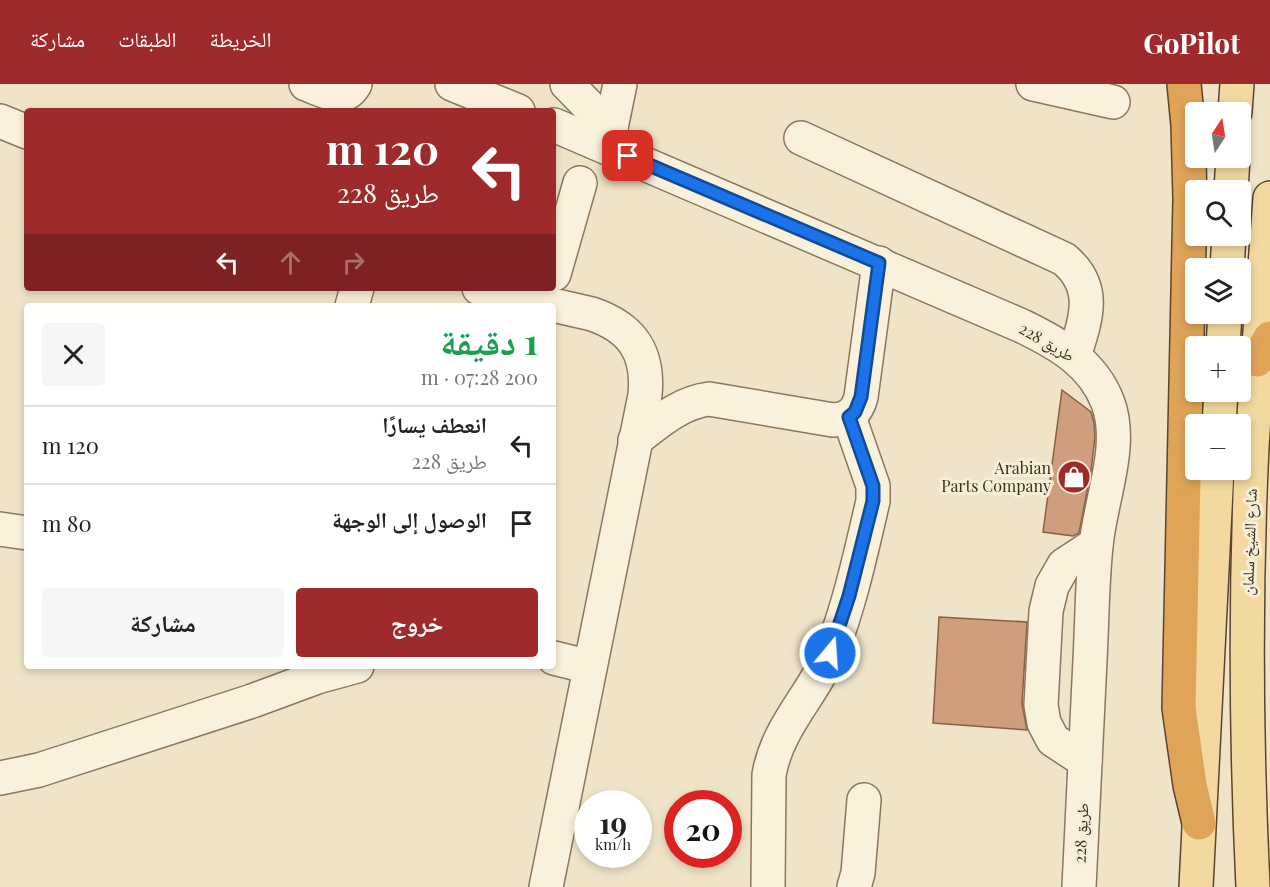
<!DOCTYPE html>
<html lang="ar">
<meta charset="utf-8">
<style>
:root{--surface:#fff;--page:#f6f6f6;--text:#222;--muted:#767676;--line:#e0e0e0;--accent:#9e2a2b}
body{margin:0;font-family:"Playfair Display","Noto Naskh Arabic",serif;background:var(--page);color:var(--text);direction:rtl;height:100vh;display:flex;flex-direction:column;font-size:22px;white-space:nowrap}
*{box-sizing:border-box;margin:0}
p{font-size:20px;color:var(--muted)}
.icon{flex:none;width:33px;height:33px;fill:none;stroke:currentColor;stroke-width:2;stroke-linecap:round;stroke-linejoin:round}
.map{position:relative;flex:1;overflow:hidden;direction:ltr}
.drawer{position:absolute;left:24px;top:219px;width:532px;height:366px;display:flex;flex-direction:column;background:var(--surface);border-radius:6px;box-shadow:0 3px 9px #0003;direction:rtl}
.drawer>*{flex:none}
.top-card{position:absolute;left:24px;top:24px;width:532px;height:183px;border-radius:6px;box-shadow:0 3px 9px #0003;direction:rtl;background:#9e2a2b;color:#fff;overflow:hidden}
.needle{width:39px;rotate:12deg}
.controls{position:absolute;left:1185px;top:18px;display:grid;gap:12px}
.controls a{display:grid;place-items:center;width:66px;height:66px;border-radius:6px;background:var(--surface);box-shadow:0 3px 9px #0003;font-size:30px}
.speed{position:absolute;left:574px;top:706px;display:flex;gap:12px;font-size:30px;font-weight:700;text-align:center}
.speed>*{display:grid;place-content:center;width:78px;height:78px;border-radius:50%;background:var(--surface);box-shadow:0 3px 9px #0003;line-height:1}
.speed small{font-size:15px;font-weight:400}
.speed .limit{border:9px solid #d22;background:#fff;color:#111}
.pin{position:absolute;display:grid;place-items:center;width:51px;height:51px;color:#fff;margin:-26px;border-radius:12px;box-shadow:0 3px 9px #0006}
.me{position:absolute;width:66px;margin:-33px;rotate:18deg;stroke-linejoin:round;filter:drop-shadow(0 0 4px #0008)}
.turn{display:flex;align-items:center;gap:21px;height:126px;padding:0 18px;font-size:27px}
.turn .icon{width:78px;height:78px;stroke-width:2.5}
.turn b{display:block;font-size:42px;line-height:51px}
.lanes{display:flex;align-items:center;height:57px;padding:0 18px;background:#0003;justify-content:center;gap:30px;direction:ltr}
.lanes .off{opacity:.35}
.round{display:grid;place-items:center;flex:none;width:63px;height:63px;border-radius:6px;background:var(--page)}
.headline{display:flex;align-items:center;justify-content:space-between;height:102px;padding:0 18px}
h1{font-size:36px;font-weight:700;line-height:45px;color:#1e9e55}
.action{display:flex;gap:12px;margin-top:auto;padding:12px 18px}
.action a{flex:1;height:69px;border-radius:6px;background:var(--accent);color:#fff;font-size:24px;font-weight:700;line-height:69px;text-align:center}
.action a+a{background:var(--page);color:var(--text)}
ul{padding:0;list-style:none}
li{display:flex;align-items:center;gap:18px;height:78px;padding:0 18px;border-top:2px solid var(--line)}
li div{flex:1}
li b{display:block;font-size:22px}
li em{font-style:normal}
header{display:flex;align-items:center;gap:36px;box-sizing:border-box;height:84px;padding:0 30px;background:var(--accent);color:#fff}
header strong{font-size:28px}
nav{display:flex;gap:33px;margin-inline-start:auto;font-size:21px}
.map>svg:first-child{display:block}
.building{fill:#cf9f7d;stroke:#8d5f41;stroke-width:1.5}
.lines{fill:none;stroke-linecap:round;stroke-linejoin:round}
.minor-casing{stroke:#8d765c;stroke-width:36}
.major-casing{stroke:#5b4430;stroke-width:36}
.highway-casing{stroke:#5b4430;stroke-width:36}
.minor{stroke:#faf1dc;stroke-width:33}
.major{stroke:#f3d9a0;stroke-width:33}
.highway{stroke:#e0a458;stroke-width:33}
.route-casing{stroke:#114b97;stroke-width:15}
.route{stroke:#1a73e8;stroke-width:10}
.labels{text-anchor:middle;stroke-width:6;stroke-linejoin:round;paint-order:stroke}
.street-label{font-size:16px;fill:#3d2e20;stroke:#f7eed8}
.poi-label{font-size:16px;fill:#3d2e20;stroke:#f7eed8;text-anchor:end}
</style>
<header>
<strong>GoPilot</strong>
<nav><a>الخريطة</a><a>الطبقات</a><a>مشاركة</a></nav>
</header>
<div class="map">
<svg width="1270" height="803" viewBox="0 0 1270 803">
<rect width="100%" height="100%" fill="#f0e4c8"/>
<!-- building -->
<g class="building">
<path d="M1062 306 1091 328 1094 339 1095 353 1091 387 1079 449 1073 452 1043 448Z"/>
<path d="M939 533 1027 538 1022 620 1027 646 933 639Z"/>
</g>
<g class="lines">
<!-- minor casing -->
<g class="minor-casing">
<g id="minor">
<path d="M306 0C323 6 344 20 355 0"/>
<path d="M452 0 518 27"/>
<path d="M567 0 611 45"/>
<path d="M1033 0 1113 18"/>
<path d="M0 37 27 48"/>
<path d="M554 41 1022 242C1059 260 1093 279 1108 319 1124 362 1100 417 1096 462 1092 500 1092 538 1090 576 1086 651 1083 727 1079 803"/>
<path d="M801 54 1064 175C1098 203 1086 235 1074 272"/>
<path d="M607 63 620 0"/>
<path d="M554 190 580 99"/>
<path d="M479 204 592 230C633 244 649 269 645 311L546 803"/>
<path d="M352 222 357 204"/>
<path d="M635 356C658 339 679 319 709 315L833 336C849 335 857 328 861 313L879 179"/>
<path d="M0 445 27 449"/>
<path d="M554 574 590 583"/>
<path d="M1085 677 1053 656 1044 639 1041 621 1046 527 1052 502 1064 481 1096 460"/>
<path d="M0 694 39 686 252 617 317 593 357 582"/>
<path d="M768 803 769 691C777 643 813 611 831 568 850 520 861 468 873 417V402L849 333"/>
<path d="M854 803 858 789 864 716"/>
</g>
</g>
<!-- major casing -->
<g class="major-casing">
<g id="major">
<path d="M1235 28 1237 0"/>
<path d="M1231 106 1233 74"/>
<path d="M1227 184 1229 152"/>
<path d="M1223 262 1225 230"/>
<path d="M1219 340 1221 308"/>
<path d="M1196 803 1217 386"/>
<path d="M1253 803C1246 656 1245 509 1252 363 1257 280 1264 197 1270 114"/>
</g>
</g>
<!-- highway casing -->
<g class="highway-casing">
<g id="highway">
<path d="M1184 0 1188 41 1190 115 1179 624 1190 701 1199 739"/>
<path d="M1257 276 1270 254"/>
</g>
</g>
<!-- minor -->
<use href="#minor" class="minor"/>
<!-- major -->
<use href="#major" class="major"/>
<!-- highway -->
<use href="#highway" class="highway"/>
</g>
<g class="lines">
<!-- route casing -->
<g class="route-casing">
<path id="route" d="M628 72 879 179 861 313 855 328 849 333 873 402V417L849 512 830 569"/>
</g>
<!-- route -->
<use href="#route" class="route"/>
</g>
<!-- icons -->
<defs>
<g id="shop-disc" transform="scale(1.725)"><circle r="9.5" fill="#9e2a2b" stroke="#f7eed8"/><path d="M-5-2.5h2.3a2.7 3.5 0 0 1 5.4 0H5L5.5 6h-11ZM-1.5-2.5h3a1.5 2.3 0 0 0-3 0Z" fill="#fff"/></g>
</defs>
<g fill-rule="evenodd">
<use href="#shop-disc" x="1074" y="393"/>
</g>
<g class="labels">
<!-- street labels -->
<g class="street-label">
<text transform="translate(1047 258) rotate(30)" y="6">طريق 228</text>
<text transform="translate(1249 458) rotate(-88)" y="6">شارع الشيخ سلمان</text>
<text transform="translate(1081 749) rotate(-87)" y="6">طريق 228</text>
</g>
<!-- poi labels -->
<g class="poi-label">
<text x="1051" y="390">Arabian<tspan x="1051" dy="18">Parts Company</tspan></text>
</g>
</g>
</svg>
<div class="controls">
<a><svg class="needle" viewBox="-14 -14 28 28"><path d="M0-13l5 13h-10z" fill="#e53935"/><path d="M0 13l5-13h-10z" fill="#767676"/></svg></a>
<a><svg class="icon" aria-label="search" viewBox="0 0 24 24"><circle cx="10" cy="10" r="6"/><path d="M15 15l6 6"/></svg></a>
<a><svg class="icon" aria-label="layers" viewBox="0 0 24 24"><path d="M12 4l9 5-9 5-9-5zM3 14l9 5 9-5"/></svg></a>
<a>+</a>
<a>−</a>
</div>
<div class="speed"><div>19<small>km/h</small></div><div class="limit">20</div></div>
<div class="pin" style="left:628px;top:72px;background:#d93025"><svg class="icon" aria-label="arrive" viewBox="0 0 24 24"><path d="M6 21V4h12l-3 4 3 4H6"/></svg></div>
<svg class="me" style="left:830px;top:569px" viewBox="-20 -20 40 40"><circle r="17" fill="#1a73e8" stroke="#fff" stroke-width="3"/><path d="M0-11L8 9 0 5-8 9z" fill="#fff"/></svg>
<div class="top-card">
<div class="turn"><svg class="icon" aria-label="left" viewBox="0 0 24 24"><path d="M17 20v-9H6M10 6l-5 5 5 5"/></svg><div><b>120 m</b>طريق 228</div></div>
<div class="lanes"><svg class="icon" aria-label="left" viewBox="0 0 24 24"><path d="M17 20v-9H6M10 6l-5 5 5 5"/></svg><svg class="icon off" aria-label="ahead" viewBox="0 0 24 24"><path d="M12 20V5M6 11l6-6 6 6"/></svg><svg class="icon off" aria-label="right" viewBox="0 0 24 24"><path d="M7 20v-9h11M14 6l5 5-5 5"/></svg></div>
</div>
<section class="drawer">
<div class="headline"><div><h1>1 دقيقة</h1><p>200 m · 07:28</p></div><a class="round"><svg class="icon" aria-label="close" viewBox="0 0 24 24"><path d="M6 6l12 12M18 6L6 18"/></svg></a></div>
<ul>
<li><svg class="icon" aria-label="left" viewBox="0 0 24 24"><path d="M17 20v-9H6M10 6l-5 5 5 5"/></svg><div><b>انعطف يسارًا</b><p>طريق 228</p></div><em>120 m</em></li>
<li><svg class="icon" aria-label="arrive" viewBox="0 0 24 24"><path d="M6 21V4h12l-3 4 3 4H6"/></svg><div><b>الوصول إلى الوجهة</b></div><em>80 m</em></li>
</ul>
<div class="action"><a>خروج</a><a>مشاركة</a></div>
</section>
</div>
